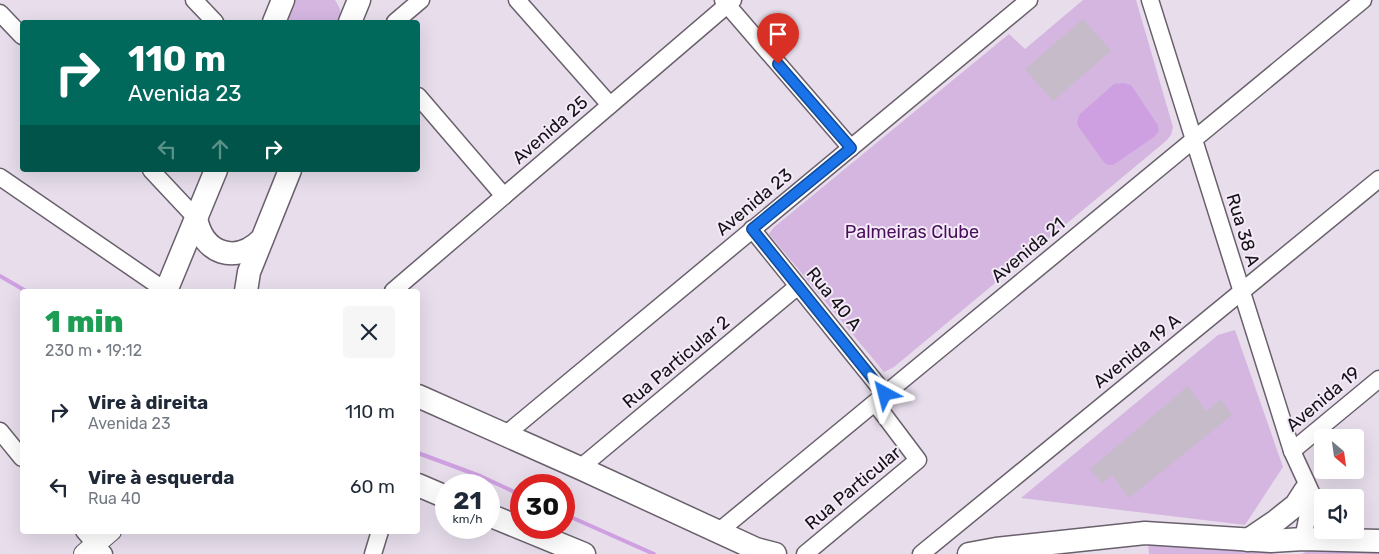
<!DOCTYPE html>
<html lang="pt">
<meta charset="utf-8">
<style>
:root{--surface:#fff;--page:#f6f6f7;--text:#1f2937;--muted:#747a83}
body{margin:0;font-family:Rubik,sans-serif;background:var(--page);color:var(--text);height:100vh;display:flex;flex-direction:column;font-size:19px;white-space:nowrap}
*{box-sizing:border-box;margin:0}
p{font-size:16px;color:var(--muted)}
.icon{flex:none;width:28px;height:28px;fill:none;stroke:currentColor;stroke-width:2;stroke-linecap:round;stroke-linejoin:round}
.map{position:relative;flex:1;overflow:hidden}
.side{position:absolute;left:20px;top:289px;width:400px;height:245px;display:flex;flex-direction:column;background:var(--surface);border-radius:5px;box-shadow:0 5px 20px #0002}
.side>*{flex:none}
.top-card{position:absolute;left:20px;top:20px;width:400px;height:152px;border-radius:5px;box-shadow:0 5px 20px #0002;background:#00695c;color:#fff;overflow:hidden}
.needle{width:32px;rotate:151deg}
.buttons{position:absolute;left:1314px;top:429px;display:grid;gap:10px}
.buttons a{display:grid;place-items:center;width:50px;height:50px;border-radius:5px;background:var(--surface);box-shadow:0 5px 20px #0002;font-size:25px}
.speed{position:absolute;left:435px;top:474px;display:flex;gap:10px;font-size:25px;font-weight:700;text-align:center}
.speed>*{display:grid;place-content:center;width:65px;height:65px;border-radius:50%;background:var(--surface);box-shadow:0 5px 20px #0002;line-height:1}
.speed small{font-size:12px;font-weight:400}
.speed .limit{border:8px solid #d22;background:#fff;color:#111}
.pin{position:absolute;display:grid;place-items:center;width:42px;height:42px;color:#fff;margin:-51px -21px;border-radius:50% 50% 50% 0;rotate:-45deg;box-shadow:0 0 5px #0007}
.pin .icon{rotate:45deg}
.me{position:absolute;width:55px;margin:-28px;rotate:322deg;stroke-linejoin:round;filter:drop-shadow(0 0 4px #0008)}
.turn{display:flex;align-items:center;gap:18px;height:105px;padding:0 25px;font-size:22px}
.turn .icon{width:65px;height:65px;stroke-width:2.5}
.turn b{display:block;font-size:35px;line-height:42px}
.lanes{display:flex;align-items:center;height:48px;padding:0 25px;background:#0003;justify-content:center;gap:25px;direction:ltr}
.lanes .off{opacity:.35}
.round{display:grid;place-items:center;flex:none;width:52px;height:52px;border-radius:5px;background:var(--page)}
.headline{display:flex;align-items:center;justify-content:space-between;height:85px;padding:0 25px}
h1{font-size:30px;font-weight:800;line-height:38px;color:#1e9e55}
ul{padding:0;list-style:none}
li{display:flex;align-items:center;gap:15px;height:75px;padding:0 25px}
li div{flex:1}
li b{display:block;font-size:19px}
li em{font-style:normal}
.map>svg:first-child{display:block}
.green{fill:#d4b6e1}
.water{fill:#cea0e1}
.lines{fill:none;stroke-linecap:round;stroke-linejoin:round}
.stream{stroke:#cea0e1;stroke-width:4}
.building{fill:#c6bcc9}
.minor-casing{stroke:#69606c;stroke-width:19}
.tertiary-casing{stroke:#69606c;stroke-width:22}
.secondary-casing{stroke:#69606c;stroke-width:25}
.minor{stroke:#fff;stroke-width:16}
.tertiary{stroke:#fff;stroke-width:20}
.secondary{stroke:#fff;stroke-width:22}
.route-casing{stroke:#114b97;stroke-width:12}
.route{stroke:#1a73e8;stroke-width:9}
.labels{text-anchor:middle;stroke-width:4;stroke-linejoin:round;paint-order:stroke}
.street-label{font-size:18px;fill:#151217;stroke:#f4eaf8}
.park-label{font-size:18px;fill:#490e5c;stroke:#f4eaf8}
</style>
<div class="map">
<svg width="1379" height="554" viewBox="0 0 1379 554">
<rect width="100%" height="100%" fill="#e7ddeb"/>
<!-- green -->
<g class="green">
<path d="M291 0H335L340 9 341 22H281Z"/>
<path d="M1083 0H1136L1173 127 1171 135 1166 141 894 367 884 372 769 234 773 228 1009 34 1025 49Z"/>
<path d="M1235 330 1283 467 1245 525 1021 498 1218 335Z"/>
<path d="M1148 541 1278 547 1272 554H1149Z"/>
<path d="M1311 549 1379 551V554H1302Z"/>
</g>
<!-- water -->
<path class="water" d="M1123 83 1131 85 1157 124 1159 131 1154 137 1113 165C1109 165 1106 165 1103 161L1078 126 1077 123 1079 115 1114 84Z"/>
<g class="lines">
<!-- stream -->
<g class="stream">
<path d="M0 276 26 291"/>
<path d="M418 453 480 476 521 495"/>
<path d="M564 514 654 554"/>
</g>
</g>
<!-- building -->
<g class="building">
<path d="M1083 19 1111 51 1053 101 1025 69Z"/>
<path d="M1188 386 1206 411 1221 399 1232 415 1129 498 1112 475 1102 483 1090 469Z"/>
</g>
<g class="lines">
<!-- minor casing -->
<g class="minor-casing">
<g id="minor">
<path d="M194 0 215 22"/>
<path d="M517 0 610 105"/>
<path d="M723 0 851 148"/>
<path d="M1150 0 1292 451 1322 516"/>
<path d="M0 13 22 36"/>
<path d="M395 22 421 0"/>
<path d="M418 96 504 196"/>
<path d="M151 170 196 218"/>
<path d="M0 177 166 291"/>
<path d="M752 229 885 394"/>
<path d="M393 291 733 0"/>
<path d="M0 431 22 458"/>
<path d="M505 435 1029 0"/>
<path d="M1292 451 1379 379"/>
<path d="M580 468 798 286"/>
<path d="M84 531 104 554"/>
<path d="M718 532 1363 0"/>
<path d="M1303 539 1308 514 1304 490"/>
<path d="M373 554 380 531"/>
<path d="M805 554 918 460 875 403"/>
<path d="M921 554 1379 179"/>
</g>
</g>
<!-- tertiary casing -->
<g class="tertiary-casing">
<path id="tertiary" d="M84 554 111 531"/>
</g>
<!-- secondary casing -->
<g class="secondary-casing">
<g id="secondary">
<path d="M274 22 283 0"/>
<path d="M350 22 359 0"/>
<path d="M196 218C203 254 236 265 262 239"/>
<path d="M166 291 216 170"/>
<path d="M246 291 249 272 290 170"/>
<path d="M418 396 580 468 756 549 775 554"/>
<path d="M418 485 446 497"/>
<path d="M489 515 584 554"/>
<path d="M1248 540 1276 521 1296 505 1305 491"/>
<path d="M969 554 996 549 1145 533 1271 541 1303 539 1379 541"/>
</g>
</g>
<!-- minor -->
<use href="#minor" class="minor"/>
<!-- tertiary -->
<use href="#tertiary" class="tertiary"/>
<!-- secondary -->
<use href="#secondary" class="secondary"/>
</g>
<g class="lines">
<!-- route casing -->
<g class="route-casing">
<path id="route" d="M778 64 851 148 752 229 885 394"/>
</g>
<!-- route -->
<use href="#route" class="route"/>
</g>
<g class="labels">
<!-- street labels -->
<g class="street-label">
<text transform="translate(550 130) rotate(-41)" y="6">Avenida 25</text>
<text transform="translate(754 202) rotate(-40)" y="6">Avenida 23</text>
<text transform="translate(1243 230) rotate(73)" y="6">Rua 38 A</text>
<text transform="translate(1028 250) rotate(-40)" y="6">Avenida 21</text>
<text transform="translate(834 299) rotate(51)" y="6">Rua 40 A</text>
<text transform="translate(1137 351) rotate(-39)" y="6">Avenida 19 A</text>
<text transform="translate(676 362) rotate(-40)" y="6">Rua Particular 2</text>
<text transform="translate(1323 399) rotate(-40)" y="6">Avenida 19</text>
<text transform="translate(853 488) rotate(-40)" y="6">Rua Particular</text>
</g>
<!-- park labels -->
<g class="park-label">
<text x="912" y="238">Palmeiras Clube</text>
</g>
</g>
</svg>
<div class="buttons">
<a><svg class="needle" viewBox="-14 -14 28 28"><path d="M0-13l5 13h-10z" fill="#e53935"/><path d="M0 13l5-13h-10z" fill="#747a83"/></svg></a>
<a><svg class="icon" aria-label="sound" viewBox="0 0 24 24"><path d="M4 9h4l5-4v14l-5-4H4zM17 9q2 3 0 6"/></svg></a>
</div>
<div class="speed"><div>21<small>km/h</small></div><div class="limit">30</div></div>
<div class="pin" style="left:778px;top:64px;background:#d93025"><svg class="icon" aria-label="arrive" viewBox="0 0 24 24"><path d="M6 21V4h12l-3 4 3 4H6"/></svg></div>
<svg class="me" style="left:885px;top:394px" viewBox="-20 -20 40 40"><path d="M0-17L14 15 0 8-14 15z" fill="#1a73e8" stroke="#fff" stroke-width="4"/></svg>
<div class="top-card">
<div class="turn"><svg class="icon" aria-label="right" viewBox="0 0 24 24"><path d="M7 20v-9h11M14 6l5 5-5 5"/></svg><div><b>110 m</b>Avenida 23</div></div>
<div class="lanes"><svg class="icon off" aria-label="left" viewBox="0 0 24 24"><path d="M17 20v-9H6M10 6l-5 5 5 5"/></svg><svg class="icon off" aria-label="ahead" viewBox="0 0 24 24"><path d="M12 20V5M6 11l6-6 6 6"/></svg><svg class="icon" aria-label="right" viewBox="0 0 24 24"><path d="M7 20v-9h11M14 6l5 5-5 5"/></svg></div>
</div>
<section class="side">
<div class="headline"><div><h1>1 min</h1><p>230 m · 19:12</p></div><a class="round"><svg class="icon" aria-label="close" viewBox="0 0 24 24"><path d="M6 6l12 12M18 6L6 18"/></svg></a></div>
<ul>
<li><svg class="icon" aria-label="right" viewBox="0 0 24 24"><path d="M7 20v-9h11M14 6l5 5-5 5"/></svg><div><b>Vire à direita</b><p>Avenida 23</p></div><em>110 m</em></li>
<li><svg class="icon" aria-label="left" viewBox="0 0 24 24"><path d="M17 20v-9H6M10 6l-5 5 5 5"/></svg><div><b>Vire à esquerda</b><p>Rua 40</p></div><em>60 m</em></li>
</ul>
</section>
</div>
